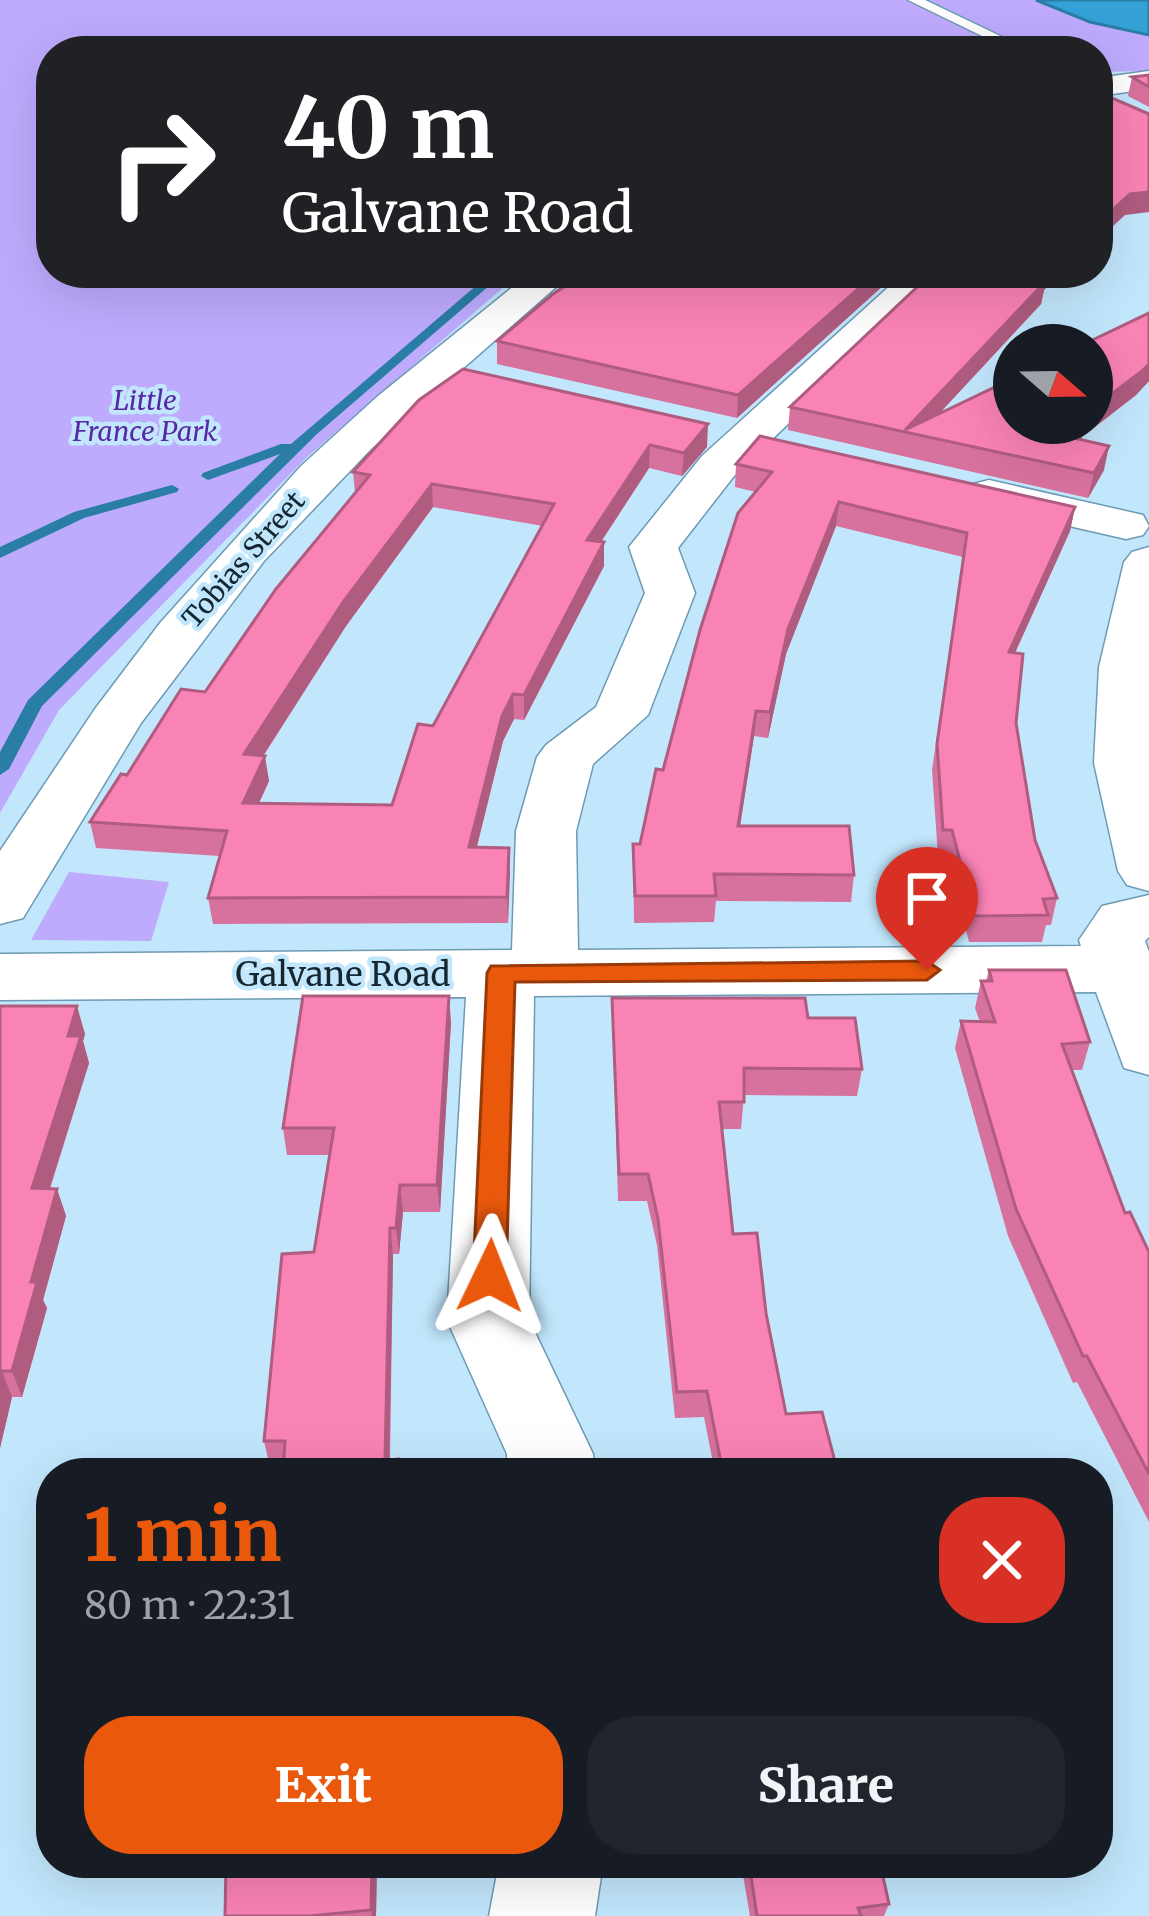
<!DOCTYPE html>
<meta charset="utf-8">
<style>
:root{--surface:#171b24;--page:#20242c;--text:#f1f3f6;--muted:#9ea1a6;--accent:#ea580c}
body{margin:0;font-family:Merriweather,serif;background:var(--page);color:var(--text);height:100vh;display:flex;flex-direction:column;font-size:45px;white-space:nowrap}
*{box-sizing:border-box;margin:0}
p{font-size:39px;color:var(--muted)}
.icon{flex:none;width:66px;height:66px;fill:none;stroke:currentColor;stroke-width:2;stroke-linecap:round;stroke-linejoin:round}
.map{position:relative;flex:1;overflow:hidden}
.drawer{position:absolute;left:36px;top:1458px;width:1077px;height:420px;display:flex;flex-direction:column;background:var(--surface);border-radius:48px;box-shadow:0 12px 48px #0002}
.drawer>*{flex:none}
.top-card{position:absolute;left:36px;top:36px;width:1077px;height:252px;border-radius:48px;box-shadow:0 12px 48px #0002;background:#202124;color:#fff;overflow:hidden}
.needle{width:78px;rotate:110deg}
.controls{position:absolute;left:993px;top:324px;display:grid;gap:24px}
.controls a{display:grid;place-items:center;width:120px;height:120px;border-radius:50%;background:var(--surface);box-shadow:0 12px 48px #0002;font-size:60px}
.pin{position:absolute;display:grid;place-items:center;width:102px;height:102px;color:#fff;margin:-123px -51px;border-radius:50% 50% 50% 0;rotate:-45deg;box-shadow:0 0 12px #0007}
.pin .icon{rotate:45deg}
.me{position:absolute;width:132px;margin:-66px;rotate:2deg;stroke-linejoin:round;filter:drop-shadow(0 0 9px #0008)}
.turn{display:flex;align-items:center;gap:42px;height:252px;padding:0 48px;font-size:54px}
.turn .icon{width:156px;height:156px;stroke-width:2.5}
.turn b{display:block;font-size:84px;line-height:102px}
.round{display:grid;place-items:center;flex:none;width:126px;height:126px;border-radius:48px;background:var(--page)}
.overview{display:flex;align-items:center;justify-content:space-between;height:204px;padding:0 48px}
h1{font-size:72px;font-weight:800;line-height:90px;color:var(--accent)}
.primary-button{display:flex;gap:24px;margin-top:auto;padding:24px 48px}
.primary-button a{flex:1;height:138px;border-radius:48px;background:var(--accent);color:#fff;font-size:48px;font-weight:800;line-height:138px;text-align:center}
.primary-button a+a{background:var(--page);color:var(--text)}
.map>svg:first-child{display:block}
.green{fill:#beabfe}
.water{fill:#34a2d7;stroke:#2a7da5;stroke-width:3}
.lines{fill:none;stroke-linecap:round;stroke-linejoin:round}
.stream{fill:#2a7da5;fill-rule:evenodd}
.lane-casing{stroke:#6d9ab4;stroke-width:3}
.street-casing{stroke:#6d9ab4;stroke-width:3}
.lane{fill:#fff;fill-rule:evenodd}
.street{fill:#fff;fill-rule:evenodd}
.wall{fill:#d7719d;fill-rule:evenodd}
.shaded-wall{fill:#af5c7f}
.building{fill:#fa83b6;stroke:#af5c7f;stroke-width:3;fill-rule:evenodd}
.route{fill:#ea580c;stroke:#983908;stroke-width:3}
.labels{text-anchor:middle;stroke-width:9;stroke-linejoin:round;paint-order:stroke}
.far-park-label{font-size:27px;font-style:italic;fill:#5829a6;stroke:#c2e7fd}
.far-street-label{font-size:27px;fill:#142731;stroke:#c2e7fd}
.street-label{font-size:33px;fill:#142731;stroke:#c2e7fd}
</style>
<div class="map">
<svg width="1149" height="1916" viewBox="0 0 1149 1916">
<rect width="100%" height="100%" fill="#c2e7fd"/>
<!-- green -->
<g class="green">
<path d="M0 0H1149V71L1098 72V51H51V273H520L306 458 59 710 0 813Z"/>
<path d="M69 872 169 882 151 941 31 940Z"/>
</g>
<!-- water -->
<path class="water" d="M1036 0H1149V35L1090 22Z"/>
<g class="lines">
<!-- stream -->
<g class="stream">
<path d="M491 273H504L317 434 42 706 9 769 0 775V752L28 700 280 454 208 480 201 476 203 473 281 444H291Z"/>
<path d="M172 485 179 489 177 492 84 518 0 558V547L74 512Z"/>
</g>
<!-- lane casing -->
<g class="lane-casing">
<path id="lane" d="M908 0H925L1023 47 1011 50Z"/>
</g>
<!-- street casing -->
<g class="street-casing">
<g id="street">
<path d="M1016 39 1026 41 1031 51H1003L1006 41Z"/>
<path d="M1149 71V89L1098 96V78Z"/>
<path d="M530 273H572L371 449 264 561 141 723 23 918 0 924V851L95 709 160 623 301 466 378 396Z"/>
<path d="M904 273H945L734 476 678 548 695 593 648 715 593 764 576 831 578 950 1081 946 1079 940 1102 906 1149 895V937L1145 941 1149 952V1075L1124 1068 1096 992 534 996 529 1320 593 1454 595 1473H507V1454L447 1320 466 997 0 1000V954L512 950 516 831 537 757 546 745 596 707 645 593 629 547 702 456Z"/>
<path d="M989 480 1143 515 1149 526 1143 535 1126 539 973 504 966 494 973 484Z"/>
<path d="M1149 547V891L1127 885 1118 871 1094 763 1099 667 1124 562 1132 552Z"/>
<path d="M499 1863H603L595 1916H489Z"/>
</g>
</g>
<!-- lane -->
<use href="#lane" class="lane"/>
<!-- street -->
<use href="#street" class="street"/>
</g>
<!-- wall -->
<g class="wall">
<path d="M1149 75V107L1128 96 1132 77Z"/>
<path d="M897 273 737 418 497 364V341Z"/>
<path d="M932 273H1062L1044 290 1041 304 939 414 1149 313V381L1136 395 1082 437 1081 440 1104 470 1088 498 788 430 790 407Z"/>
<path d="M419 400 707 447 682 476 649 468 601 542H604V566L524 720 514 719 503 741 477 847 509 848 508 923 213 924 208 898 220 856 96 848 90 822 127 775 205 692 355 493 353 472ZM433 507 543 526 392 805 259 803 269 781 264 755 346 626Z"/>
<path d="M736 464 1075 507 1070 531 1015 653 1016 723 1035 840 1057 898 1051 925H1046L1042 942H969L947 856H938L932 770 963 557 836 526 786 654 768 738 754 736 740 826 854 875 851 902 716 901 714 922 634 923 633 844H640L756 492 735 487Z"/>
<path d="M989 970 1090 1042 1082 1070H1071L1125 1213 1149 1252V1522L1077 1382 1073 1383 1008 1236 955 1048 961 1021 980 1022 975 1008 981 981H986Z"/>
<path d="M612 998 808 1018 862 1069 857 1096 744 1095 741 1129H722L733 1234 766 1313 786 1414 838 1473H715L704 1417 675 1418 657 1245 647 1201H618Z"/>
<path d="M0 1006 85 1034 83 1041 89 1063 50 1189H57L66 1216 43 1300 47 1308 22 1397H12L0 1448Z"/>
<path d="M451 1022 440 1212H403L399 1254H393L390 1461 398 1459 400 1473H283L284 1466 270 1467 264 1441 314 1252 329 1155H287L283 1128Z"/>
<path d="M226 1863H377L376 1916H225Z"/>
<path d="M741 1863H880L889 1904 884 1916H750Z"/>
</g>
<!-- shaded-wall -->
<g class="shaded-wall">
<path d="M1149 192V212L1125 215 1098 240V223L1130 194Z"/>
<path d="M876 273H897L737 418 738 395Z"/>
<path d="M1042 273H1062L1044 290 1041 304 919 435 904 432Z"/>
<path d="M1149 364V381L1136 395 1082 437 1077 459 1064 431 1074 423H1092V409Z"/>
<path d="M708 424 707 447 682 476 684 453Z"/>
<path d="M650 445 649 468 587 563V540Z"/>
<path d="M1109 446 1104 470 1088 498 1094 473Z"/>
<path d="M432 484 433 507 346 626 248 779 244 754 343 602Z"/>
<path d="M839 502 836 526 786 654 768 738 770 712 788 629Z"/>
<path d="M1075 507 1070 531 1004 677 1009 652Z"/>
<path d="M604 542V566L524 720V695Z"/>
<path d="M513 694 514 719 503 741 470 873 469 847 502 716Z"/>
<path d="M756 711 754 736 736 852 738 826Z"/>
<path d="M265 756 269 781 247 829 243 803Z"/>
<path d="M509 848 510 874 508 923 507 897Z"/>
<path d="M449 996 451 1022 440 1212 437 1185Z"/>
<path d="M77 1006 85 1034 83 1041 89 1063 41 1215 32 1188 68 1036Z"/>
<path d="M400 1185 403 1212 399 1254 396 1228Z"/>
<path d="M57 1189 66 1216 43 1300 47 1308 22 1397 12 1371 31 1282Z"/>
<path d="M390 1228 393 1254 389 1473 385 1461Z"/>
<path d="M2 1371 12 1397 0 1448V1377Z"/>
<path d="M372 1863H377L376 1916H372L371 1910Z"/>
</g>
<!-- building -->
<g class="building">
<path d="M1149 75V87L1132 77Z"/>
<path d="M1098 85 1100 93 1149 114V192L1130 194 1098 223Z"/>
<path d="M585 273H876L738 395 497 341 553 294Z"/>
<path d="M932 273H1042L1035 280 1045 282 905 430 1014 378V423H1074L1064 431 1082 435 1078 439 1109 446 1094 473 790 407Z"/>
<path d="M1149 313V364L1142 371 1092 409V345H1082Z"/>
<path d="M463 369 708 424 684 453 650 445 587 540 604 542 524 695 513 694 502 716 469 847 509 848 507 897 208 898 227 831 90 822 121 774 127 775 181 689 205 692 276 589 370 475 353 472 419 400ZM432 484 554 504 433 726 418 724 392 805 243 803 265 756 244 754 343 602Z"/>
<path d="M760 436 1075 507 1009 652 1023 654 1016 723 1035 840 1057 898 1043 899 1048 915 974 916 952 830H943L937 744 967 533 839 502 788 629 770 712 756 711 738 826H849L854 875 714 874 716 896H635L633 844H640L656 769 663 770 700 630 738 513 772 472 736 464Z"/>
<path d="M989 970H1066L1090 1042 1062 1044 1125 1213 1130 1212 1149 1252V1474L1087 1356H1083L1016 1209 961 1021 995 1022 981 981H992Z"/>
<path d="M303 996H449L437 1185H400L396 1228H390L385 1461 398 1459 399 1473H283L285 1441H264L282 1254 314 1252 334 1128H283Z"/>
<path d="M612 998H805L808 1018H855L862 1069 744 1068V1102H719L733 1234 757 1233 766 1313 786 1414 822 1412 838 1473H723L707 1391 677 1392 658 1219 648 1174H619Z"/>
<path d="M0 1006H77L68 1036H81L32 1188 57 1189 31 1282H37L12 1371H2L0 1377Z"/>
<path d="M226 1863H372L371 1910 309 1916H225Z"/>
<path d="M749 1863H880L889 1904 858 1908 861 1916H757Z"/>
</g>
<!-- route -->
<path class="route" d="M927 961 940 970 927 980 515 982 506 1276 501 1286 490 1290 478 1286 473 1276 487 973 491 966Z"/>
<g class="labels">
<!-- far-park labels -->
<g class="far-park-label">
<text x="145" y="410">Little<tspan x="145" dy="31">France Park</tspan></text>
</g>
<!-- far-street labels -->
<g class="far-street-label">
<text transform="translate(244 560) rotate(-49)" y="9">Tobias Street</text>
</g>
<!-- street labels -->
<g class="street-label">
<text x="343" y="986">Galvane Road</text>
</g>
</g>
</svg>
<div class="controls">
<a><svg class="needle" viewBox="-14 -14 28 28"><path d="M0-13l5 13h-10z" fill="#e53935"/><path d="M0 13l5-13h-10z" fill="#9ea1a6"/></svg></a>
</div>
<div class="pin" style="left:927px;top:970px;background:#d93025"><svg class="icon" aria-label="arrive" viewBox="0 0 24 24"><path d="M6 21V4h12l-3 4 3 4H6"/></svg></div>
<svg class="me" style="left:490px;top:1276px" viewBox="-20 -20 40 40"><path d="M0-17L14 15 0 8-14 15z" fill="#ea580c" stroke="#fff" stroke-width="4"/></svg>
<div class="top-card">
<div class="turn"><svg class="icon" aria-label="right" viewBox="0 0 24 24"><path d="M7 20v-9h11M14 6l5 5-5 5"/></svg><div><b>40 m</b>Galvane Road</div></div>
</div>
<section class="drawer">
<div class="overview"><div><h1>1 min</h1><p>80 m · 22:31</p></div><a class="round" style="background:#d93025;color:#fff"><svg class="icon" aria-label="close" viewBox="0 0 24 24"><path d="M6 6l12 12M18 6L6 18"/></svg></a></div>
<div class="primary-button"><a>Exit</a><a>Share</a></div>
</section>
</div>
